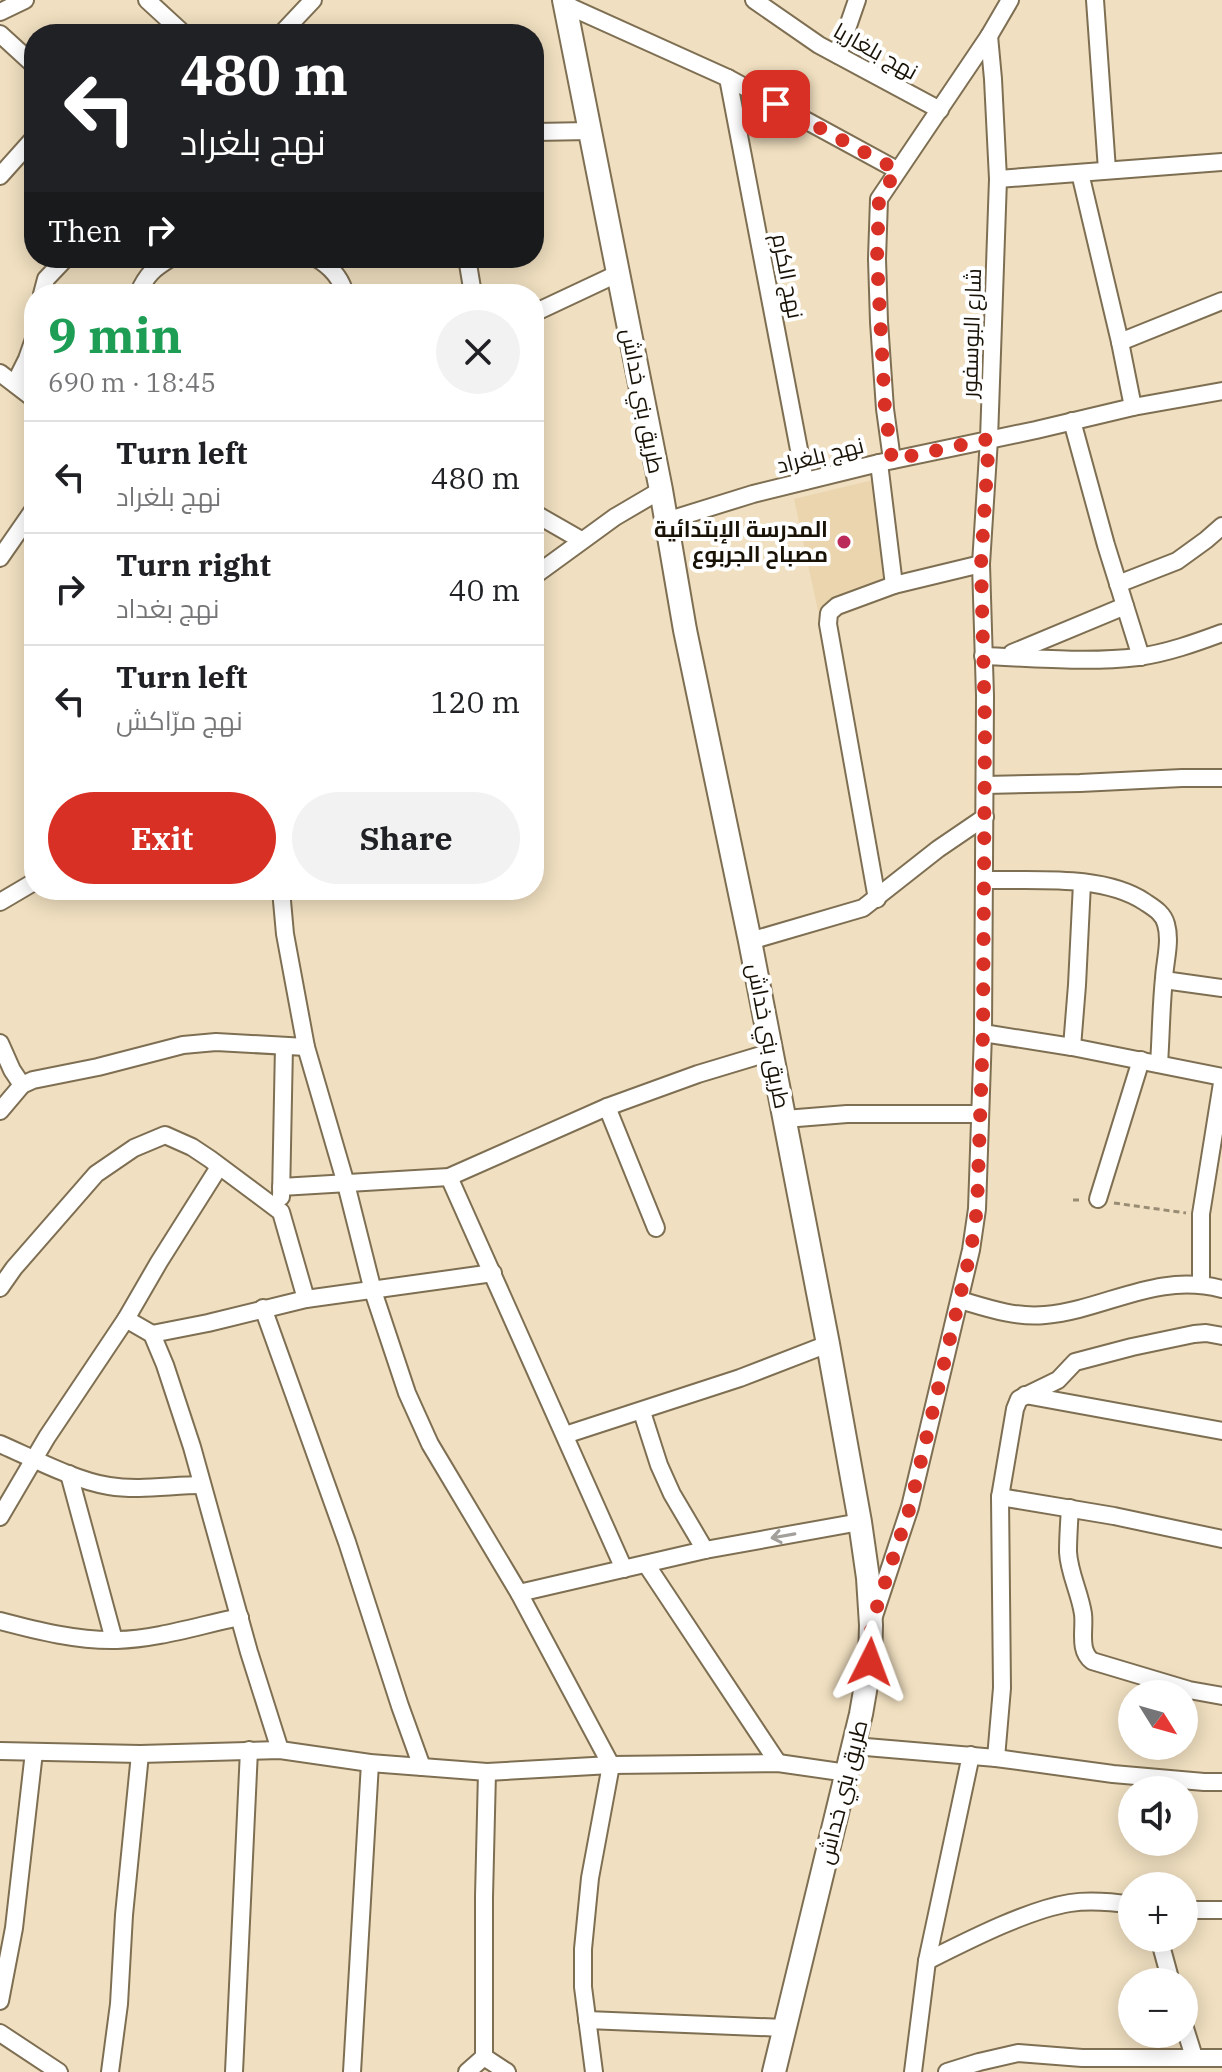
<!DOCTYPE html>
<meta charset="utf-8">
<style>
:root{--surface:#fff;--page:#f2f2f2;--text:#202124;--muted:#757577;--line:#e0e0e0;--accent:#d93025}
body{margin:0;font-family:"IBM Plex Serif",Cairo,serif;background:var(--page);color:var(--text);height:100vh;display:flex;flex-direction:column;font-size:30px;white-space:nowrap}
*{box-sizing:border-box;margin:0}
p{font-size:26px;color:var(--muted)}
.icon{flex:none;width:44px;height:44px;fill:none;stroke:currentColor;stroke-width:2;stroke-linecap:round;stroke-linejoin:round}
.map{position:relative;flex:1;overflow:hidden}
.side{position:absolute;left:24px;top:284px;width:520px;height:616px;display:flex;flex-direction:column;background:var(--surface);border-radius:32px;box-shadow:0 4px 20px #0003}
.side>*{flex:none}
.banner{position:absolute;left:24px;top:24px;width:520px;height:244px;border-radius:32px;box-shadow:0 4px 20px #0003;background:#202124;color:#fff;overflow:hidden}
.needle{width:52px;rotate:127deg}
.buttons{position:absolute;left:1118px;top:1680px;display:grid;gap:16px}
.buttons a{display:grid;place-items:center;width:80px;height:80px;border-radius:50%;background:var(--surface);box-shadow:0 4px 20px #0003;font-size:40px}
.pin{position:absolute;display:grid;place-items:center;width:68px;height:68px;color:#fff;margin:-34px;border-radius:16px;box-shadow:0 4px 12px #0006}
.me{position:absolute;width:88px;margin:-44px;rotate:3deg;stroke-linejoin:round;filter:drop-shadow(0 0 6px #0008)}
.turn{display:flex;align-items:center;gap:28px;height:168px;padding:0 24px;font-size:36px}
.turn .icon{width:104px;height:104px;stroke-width:2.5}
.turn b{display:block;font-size:56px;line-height:68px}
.then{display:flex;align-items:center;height:76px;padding:0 24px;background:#0003;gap:16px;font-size:30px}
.round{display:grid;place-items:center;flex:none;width:84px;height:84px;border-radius:42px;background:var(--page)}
.summary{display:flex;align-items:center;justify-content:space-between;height:136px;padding:0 24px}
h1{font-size:48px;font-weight:800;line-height:60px;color:#1e9e55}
.cta{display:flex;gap:16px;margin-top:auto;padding:16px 24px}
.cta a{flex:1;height:92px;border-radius:48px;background:var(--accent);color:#fff;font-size:32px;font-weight:800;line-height:92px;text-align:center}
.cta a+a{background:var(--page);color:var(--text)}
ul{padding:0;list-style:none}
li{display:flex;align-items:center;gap:24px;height:112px;padding:0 24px;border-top:2px solid var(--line)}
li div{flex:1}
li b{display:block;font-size:30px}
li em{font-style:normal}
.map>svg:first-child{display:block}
.built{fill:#ead5af}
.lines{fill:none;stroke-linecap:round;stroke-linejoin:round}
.minor-casing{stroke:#7e6f53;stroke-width:20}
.major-casing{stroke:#7e6f53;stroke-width:26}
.path{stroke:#998c75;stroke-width:3;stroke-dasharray:6 4;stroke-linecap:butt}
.minor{stroke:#fff;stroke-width:16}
.major{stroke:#fff;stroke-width:22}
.oneway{stroke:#a3a09c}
.route{stroke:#d93025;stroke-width:14;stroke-dasharray:0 25.2}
.poi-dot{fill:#ba2b5c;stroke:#fff;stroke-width:3}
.labels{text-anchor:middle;stroke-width:8;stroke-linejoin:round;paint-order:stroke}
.street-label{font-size:22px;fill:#181207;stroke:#fff}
.poi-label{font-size:22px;font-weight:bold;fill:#181207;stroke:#fff;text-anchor:end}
</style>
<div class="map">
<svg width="1222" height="2072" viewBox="0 0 1222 2072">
<rect width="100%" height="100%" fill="#f0dfc0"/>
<!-- built -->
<path class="built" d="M877 479 889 585 818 611 794 499Z"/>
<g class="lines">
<!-- minor casing -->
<g class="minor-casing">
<g id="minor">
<path d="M147 0 184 34"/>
<path d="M754 0 819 45 940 110"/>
<path d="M1095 0 1107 170"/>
<path d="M566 5 728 78 897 170"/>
<path d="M0 12 25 0"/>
<path d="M0 34 34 65"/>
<path d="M281 34 313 0"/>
<path d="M838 55 857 0"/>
<path d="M728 78 805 481"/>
<path d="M534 132 590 131"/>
<path d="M1080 173 1120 342 1133 407"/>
<path d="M0 176 34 138"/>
<path d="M998 179 1222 162"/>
<path d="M316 258C330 266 341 278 345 294"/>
<path d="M467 258 473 294"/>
<path d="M42 294 46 279 66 258"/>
<path d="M138 294C147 274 153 269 171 258"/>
<path d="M534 313 617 274"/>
<path d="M1120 342 1222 301"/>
<path d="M0 373 34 399"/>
<path d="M15 383 27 359 34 339"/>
<path d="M1072 421 1106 545 1141 657"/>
<path d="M892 460 885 409 879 322 877 259 879 199 989 36 1010 0"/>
<path d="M879 463 894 585"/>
<path d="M534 513 581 540"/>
<path d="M666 521 753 494 879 463 1036 430 1133 407 1222 391"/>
<path d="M0 558 34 509"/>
<path d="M534 576 615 517 661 490"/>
<path d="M1118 584 1177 561 1206 540 1222 526"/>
<path d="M1012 653 1125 606"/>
<path d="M983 656C1034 658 1088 663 1138 657 1167 653 1195 643 1222 633"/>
<path d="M985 785 1080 783 1182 778H1222"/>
<path d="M984 880C1034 881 1103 874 1145 902 1154 908 1163 913 1166 924 1171 941 1165 961 1164 978 1161 1007 1161 1035 1159 1064"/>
<path d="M281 890 285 934 306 1047 346 1184 373 1291 407 1393 430 1444 519 1593 611 1765 590 1878 583 1949V1987L594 2072"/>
<path d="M877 899 828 624 829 613 837 606 894 585 981 564"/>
<path d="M0 902 34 882"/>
<path d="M750 941 863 908 938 849 985 817"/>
<path d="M1164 980 1222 988"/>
<path d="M983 1033 1072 1047 1222 1077"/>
<path d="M0 1043 12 1070 22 1085"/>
<path d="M1072 1047 1077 985 1082 883"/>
<path d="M607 1107 656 1228"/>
<path d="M0 1111 22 1085 33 1080 98 1067 183 1045 216 1042 306 1047"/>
<path d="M785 1119 847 1114H980"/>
<path d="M449 1177 624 1569"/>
<path d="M281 1187 449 1177 607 1107 698 1074 771 1052"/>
<path d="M281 1197 284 1046"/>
<path d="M1098 1199 1141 1060"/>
<path d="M1201 1283V1214L1222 1083"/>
<path d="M0 1288 14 1268 96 1174 134 1148 165 1135 192 1147 210 1159 281 1212 306 1299"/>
<path d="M960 1300C987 1308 1016 1318 1045 1315 1108 1309 1155 1272 1222 1289"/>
<path d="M263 1308 347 1542 400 1706 422 1767"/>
<path d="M126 1319 152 1334 165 1365 192 1447 249 1652 280 1750"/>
<path d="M152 1334 208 1323 306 1299 493 1273"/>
<path d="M1025 1395 1222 1431"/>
<path d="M642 1412 659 1465 672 1494 705 1550"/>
<path d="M565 1435 740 1378 828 1344"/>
<path d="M0 1444C32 1458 76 1481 109 1486 140 1491 171 1485 202 1485"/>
<path d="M69 1474 114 1640"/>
<path d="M1000 1497 1114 1516 1222 1539"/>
<path d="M1070 1508C1069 1523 1068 1538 1068 1552 1069 1573 1080 1593 1083 1614 1085 1630 1078 1650 1092 1661L1189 1690 1222 1696"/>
<path d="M0 1517 47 1437 126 1319 159 1262 219 1167"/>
<path d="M646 1564 778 1763"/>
<path d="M519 1593 705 1550 860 1522"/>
<path d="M874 1616 910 1507 971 1250 977 1209 983 1033 985 696 981 564 989 439 998 179 993 79 989 36"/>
<path d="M0 1621C38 1631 78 1641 117 1640 158 1639 200 1625 240 1617"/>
<path d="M854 1746 996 1758 1113 1774 1204 1782H1222"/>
<path d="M0 1751 140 1754 280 1750 370 1763 487 1772 611 1765 778 1763 847 1773"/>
<path d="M996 1758 1002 1688 1000 1497 1015 1409 1019 1399 1058 1380 1075 1362 1132 1347 1194 1334 1206 1333 1222 1336"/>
<path d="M1184 1910H1222"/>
<path d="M1159 1938 1171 1982"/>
<path d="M927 1961C967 1941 1027 1910 1070 1903 1091 1900 1112 1902 1132 1905"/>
<path d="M0 2001 14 1928 34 1752"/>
<path d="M587 2020 784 2028"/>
<path d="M1184 2025 1194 2057"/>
<path d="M0 2033 59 2072"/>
<path d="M484 2057 507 2072"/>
<path d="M110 2072 119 2004 124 1915 140 1754"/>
<path d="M234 2072 249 1750"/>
<path d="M352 2072 370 1763"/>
<path d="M467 2072 484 2057V1897L487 1772"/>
<path d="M913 2072 927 1961 971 1755"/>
<path d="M947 2072 979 2062 1018 2053 1082 2058H1222"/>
</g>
</g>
<!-- major casing -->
<g class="major-casing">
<path id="major" d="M564 0 661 490 685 630 750 941 828 1344 860 1522 868 1578 871 1625 870 1662 861 1714 774 2072"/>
</g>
<!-- path -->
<g class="path">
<path d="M1073 1200H1083"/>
<path d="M1114 1203 1186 1213"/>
</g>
<!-- minor -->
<use href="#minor" class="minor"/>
<!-- major -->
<use href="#major" class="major"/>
</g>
<!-- one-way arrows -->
<defs><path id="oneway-shaft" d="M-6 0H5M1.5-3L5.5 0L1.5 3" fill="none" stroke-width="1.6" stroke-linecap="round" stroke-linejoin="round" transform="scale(2)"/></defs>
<use class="oneway" href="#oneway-shaft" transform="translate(783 1536) rotate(170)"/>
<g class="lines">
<!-- route -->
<path class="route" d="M776 104 897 170 879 199 877 259 885 409 892 460 989 439 981 564 985 726 983 1033 977 1209 971 1250 910 1507 871 1625 870 1662"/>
</g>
<!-- markers -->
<circle class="poi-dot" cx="844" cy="542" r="8"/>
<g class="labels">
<!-- street labels -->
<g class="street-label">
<text transform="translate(876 51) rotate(29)" y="8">نهج بلغاريا</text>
<text transform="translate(788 276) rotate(79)" y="8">نهج الكرم</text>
<text transform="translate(971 333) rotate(-88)" y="8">شارع البوسفور</text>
<text transform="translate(643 401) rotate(79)" y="8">طريق بني خداش</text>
<text transform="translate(820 455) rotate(-14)" y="8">نهج بلغراد</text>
<text transform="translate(769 1036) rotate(79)" y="8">طريق بني خداش</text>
<text transform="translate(842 1792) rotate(-76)" y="8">طريق بني خداش</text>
</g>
<!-- poi labels -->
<g class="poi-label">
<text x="828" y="537">المدرسة الإبتدائية<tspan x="828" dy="25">مصباح الجربوع</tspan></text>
</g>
</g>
</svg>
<div class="buttons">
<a><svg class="needle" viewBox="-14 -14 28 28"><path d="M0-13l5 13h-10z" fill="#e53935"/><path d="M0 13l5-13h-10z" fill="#757577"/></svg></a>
<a><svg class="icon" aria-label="sound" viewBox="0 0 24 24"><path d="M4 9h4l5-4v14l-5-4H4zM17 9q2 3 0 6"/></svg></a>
<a>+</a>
<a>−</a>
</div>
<div class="pin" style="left:776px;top:104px;background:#d93025"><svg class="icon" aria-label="arrive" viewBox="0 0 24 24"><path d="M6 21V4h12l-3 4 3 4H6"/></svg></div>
<svg class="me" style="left:870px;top:1662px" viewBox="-20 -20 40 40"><path d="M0-17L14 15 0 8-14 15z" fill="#d93025" stroke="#fff" stroke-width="4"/></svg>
<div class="banner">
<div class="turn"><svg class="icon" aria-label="left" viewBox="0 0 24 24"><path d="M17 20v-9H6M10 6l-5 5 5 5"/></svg><div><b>480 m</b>نهج بلغراد</div></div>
<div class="then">Then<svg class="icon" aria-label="right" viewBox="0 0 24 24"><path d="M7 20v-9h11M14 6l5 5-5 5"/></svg></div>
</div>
<section class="side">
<div class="summary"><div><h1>9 min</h1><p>690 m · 18:45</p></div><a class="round"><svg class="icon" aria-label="close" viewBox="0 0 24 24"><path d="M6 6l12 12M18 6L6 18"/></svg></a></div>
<ul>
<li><svg class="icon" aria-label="left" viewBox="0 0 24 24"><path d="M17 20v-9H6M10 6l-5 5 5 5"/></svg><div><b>Turn left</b><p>نهج بلغراد</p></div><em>480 m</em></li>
<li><svg class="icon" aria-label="right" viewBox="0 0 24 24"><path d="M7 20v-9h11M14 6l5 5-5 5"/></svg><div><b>Turn right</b><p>نهج بغداد</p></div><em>40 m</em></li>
<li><svg class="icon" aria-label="left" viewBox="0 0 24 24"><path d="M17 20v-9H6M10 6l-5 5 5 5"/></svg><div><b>Turn left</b><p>نهج مرّاكش</p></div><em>120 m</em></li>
</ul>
<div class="cta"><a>Exit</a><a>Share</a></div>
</section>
</div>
